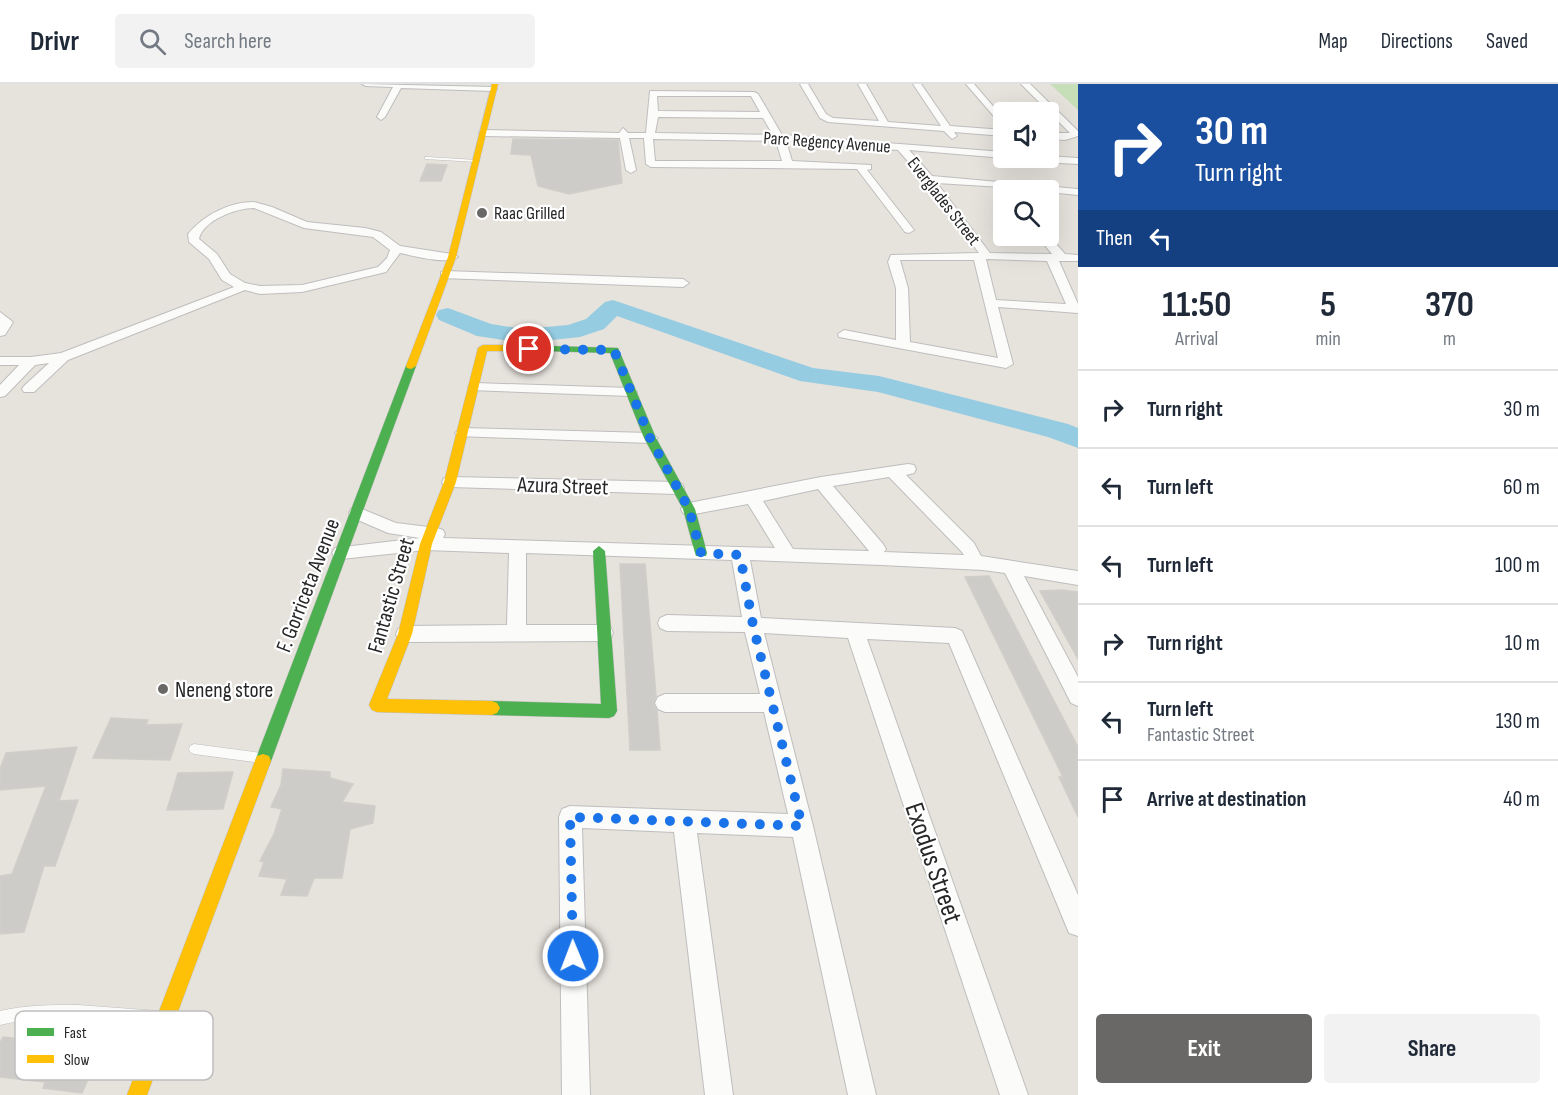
<!DOCTYPE html>
<style>
:root{--surface:#fff;--page:#f2f2f3;--text:#1f2937;--muted:#747a83;--line:#e0e1e3;--accent:#6a6866}
body{margin:0;font-family:"Sofia Sans Condensed",sans-serif;background:var(--page);color:var(--text);height:100vh;display:flex;flex-direction:column;font-size:22px;white-space:nowrap}
*{box-sizing:border-box;margin:0}
p{font-size:20px;color:var(--muted)}
.icon{flex:none;width:33px;height:33px;fill:none;stroke:currentColor;stroke-width:2;stroke-linecap:round;stroke-linejoin:round}
.map{position:relative;flex:1;overflow:hidden}
.sheet{display:flex;flex-direction:column;background:var(--surface);width:480px}
.sheet>*{flex:none}
.top-card{background:#1a4fa0;color:#fff;overflow:hidden}
.tools{position:absolute;left:993px;top:18px;display:grid;gap:12px}
.tools a{display:grid;place-items:center;width:66px;height:66px;border-radius:6px;background:var(--surface);box-shadow:0 6px 24px #0002;font-size:30px}
.pin{position:absolute;display:grid;place-items:center;width:51px;height:51px;color:#fff;margin:-26px;border:3px solid #fff;border-radius:50%;box-shadow:0 2px 6px #0007}
.me{position:absolute;width:66px;margin:-33px;rotate:359deg;stroke-linejoin:round;filter:drop-shadow(0 0 4px #0008)}
.turn{display:flex;align-items:center;gap:21px;height:126px;padding:0 18px;font-size:27px}
.turn .icon{width:78px;height:78px;stroke-width:2.5}
.turn b{display:block;font-size:42px;line-height:51px}
.then{display:flex;align-items:center;height:57px;padding:0 18px;background:#0003;gap:12px;font-size:22px}
.eta{display:flex;justify-content:space-evenly;align-items:center;height:102px;text-align:center}
.eta b{font-size:36px;font-weight:700;line-height:42px}
.cta{display:flex;gap:12px;margin-top:auto;padding:12px 18px}
.cta a{flex:1;height:69px;border-radius:6px;background:var(--accent);color:#fff;font-size:24px;font-weight:700;line-height:69px;text-align:center}
.cta a+a{background:var(--page);color:var(--text)}
ul{padding:0;list-style:none}
li{display:flex;align-items:center;gap:18px;height:78px;padding:0 18px;border-top:2px solid var(--line)}
li div{flex:1}
li b{display:block;font-size:22px}
li em{font-style:normal}
header{display:flex;align-items:center;gap:36px;box-sizing:border-box;height:84px;padding:0 30px;background:var(--surface);border-bottom:2px solid var(--line)}
header strong{font-size:28px}
nav{display:flex;gap:33px;margin-inline-start:auto;font-size:21px}
.search{width:420px;height:54px;background:var(--page);display:flex;align-items:center;gap:15px;box-sizing:border-box;padding:0 21px;border-radius:6px;color:var(--muted);font-size:22px}
main{display:flex;flex:1;min-height:0}
.map>svg:first-child{display:block}
.green{fill:#c7dfb8}
.lines{fill:none;stroke-linecap:round;stroke-linejoin:round}
.river{fill:#96cce2;fill-rule:evenodd}
.building{fill:#ceccc8;stroke:#d1cec9;stroke-width:1.5}
.lane-casing{stroke:#bfbebe;stroke-width:1}
.street-casing{stroke:#bfbebe;stroke-width:2}
.fast-casing{stroke:#bfbebe;stroke-width:1}
.slow-casing{stroke:#bfbebe;stroke-width:1}
.lane{fill:#fbfbfa;fill-rule:evenodd}
.street{fill:#fbfbfa;fill-rule:evenodd}
.fast{fill:#4caf50;fill-rule:evenodd}
.slow{fill:#ffc107;fill-rule:evenodd}
.route{stroke:#1a73e8;stroke-width:10;stroke-dasharray:0 18}
.poi-dot{fill:#6a6866;stroke:#fff;stroke-width:2}
.labels{text-anchor:middle;stroke-width:4.5;stroke-linejoin:round;paint-order:stroke}
.far-street-label{font-size:18px;fill:#272727;stroke:#fff}
.far-poi-label{font-size:18px;fill:#272727;stroke:#fff;text-anchor:start}
.street-label{font-size:22px;fill:#272727;stroke:#fff}
.poi-label{font-size:22px;fill:#272727;stroke:#fff;text-anchor:start}
.near-street-label{font-size:27px;fill:#272727;stroke:#fff}
.key{fill:#fff;stroke:#bebebe;stroke-width:1.5}
.key-label{font-size:16px;fill:#272727}
</style>
<header>
<strong>Drivr</strong>
<div class="search"><svg class="icon" aria-label="search" viewBox="0 0 24 24"><circle cx="10" cy="10" r="6"/><path d="M15 15l6 6"/></svg>Search here</div>
<nav><a>Map</a><a>Directions</a><a>Saved</a></nav>
</header>
<main>
<div class="map">
<svg width="1078" height="1011" viewBox="0 0 1078 1011">
<rect width="100%" height="100%" fill="#e6e2dc"/>
<!-- green -->
<path class="green" d="M1050 0H1078V26Z"/>
<g class="lines">
<!-- river -->
<path class="river" d="M613 216 813 284 879 292 1068 340 1078 344V364L1048 353 878 308 800 297 617 232 604 245 580 253 524 259 477 252 439 236 436 231 439 226 448 224 491 240 524 245 568 241 586 235 605 218Z"/>
</g>
<!-- building -->
<g class="building">
<path d="M513 55 618 56 622 99 569 110 538 102 531 71 511 70Z"/>
<path d="M427 80 447 81 441 97H420Z"/>
<path d="M620 480H645L656 612 653 620 657 627 660 666H630Z"/>
<path d="M989 492 1078 663V733L1059 693H1063L965 493Z"/>
<path d="M1062 506 1078 508V575L1040 507Z"/>
<path d="M111 634 148 636 146 641 182 640 170 676 93 674Z"/>
<path d="M77 663 59 717 78 716 55 782H44L24 848 0 850V792L12 790 46 702 0 706V685L6 669Z"/>
<path d="M283 685 330 688V694L353 700 342 718 375 722 373 739 350 745 342 794H314L307 812 281 811 287 795 259 792 264 778 260 777 274 750 282 725 271 723 281 701Z"/>
<path d="M233 688 223 725 167 726 178 689Z"/>
<path d="M67 951 105 957 82 1009 43 1004 45 998 0 993V959L3 953 63 959Z"/>
</g>
<g class="lines">
<!-- lane casing -->
<g class="lane-casing">
<g id="lane">
<path d="M427 73 477 76 479 77 477 78 425 75V73Z"/>
<path d="M194 660 261 669 265 671 266 674 265 677 261 679 194 670 190 668 189 665 190 662Z"/>
<path d="M78 921 159 927 164 929 166 934 164 939 159 941C106 936 52 928 0 941V927C26 921 51 921 78 921Z"/>
</g>
</g>
<!-- street casing -->
<g class="street-casing">
<g id="street">
<path d="M362 0 493 3 497 5 493 7 401 4 385 33 381 36 377 33 393 3 366 2Z"/>
<path d="M800 0H808L826 30 833 34 879 37 858 0H866L888 38 941 42 913 0H921L950 42 1004 46V52L954 48 957 52 952 55 944 47 828 38 820 34Z"/>
<path d="M966 0H974L1004 35V44Z"/>
<path d="M1021 0H1030L1078 47V52L1065 56 1048 55V49H1070Z"/>
<path d="M650 7 754 8 758 10 782 51 1004 68V74L909 66 932 92 1078 105V111L1048 108V106L937 99 990 169 1052 170 1037 152 1048 151 1065 170 1078 171V177H1059L1078 220V229L998 223 1013 280 1006 284 839 253 838 250 844 246 896 256V204L888 178 891 171 979 169 925 97 898 66 786 57 792 77 871 81V85L867 86 914 146 909 149 905 148 857 85 651 83 646 80 644 54H629L636 86 631 89 626 86 620 54 484 52 479 49 484 46 619 49 623 44 628 49H646ZM657 12H751L760 28 658 27ZM658 33 763 34 773 51 655 49ZM653 55 776 57 782 77H655ZM986 175 1047 177 1066 220 996 216ZM900 176H974L998 274 910 258 908 204Z"/>
<path d="M1048 72 1078 74V80L1026 77 1021 74Z"/>
<path d="M254 118 272 123 307 138 365 144 381 148 400 162 452 170 458 173C447 181 414 172 400 169L386 188 302 208 260 210 245 206 68 276 34 308H24L22 305 24 302 49 279 35 281 5 312 0 313V301L19 281H0V273H31L61 269 234 203 222 196 209 175 189 158 188 150C204 131 229 118 254 118ZM254 124 304 144 373 153 390 166 387 174 378 183 302 201 260 202 245 199 230 190 217 170 199 155C203 136 237 124 254 124Z"/>
<path d="M445 187 683 195 689 199 683 203 441 194V188Z"/>
<path d="M0 228 13 238 5 251 0 252Z"/>
<path d="M475 299 630 304 637 308 630 312 470 306 468 303 470 300Z"/>
<path d="M462 344 650 349 658 354 650 359 457 352 455 349Z"/>
<path d="M908 380 914 381 916 385 914 389 906 391 974 459 981 472 1078 487V501L1024 492 1078 593V622L1071 619 1005 489 983 486 881 481 750 476 761 534 955 544 962 547 1078 811V852L1069 849 949 559 867 555 1028 1011H1000L848 554 764 549 813 742 876 1011H848L793 753 697 749 733 1011H705L674 748 582 744 590 1011H562L559 733 562 725 570 722 788 730 764 628H665L658 625 655 619 658 613 665 610H760L745 548 667 547 660 544 658 539 660 534 667 531 742 533 732 476 526 469V541H604L611 544 613 549 611 554 604 557 405 558 398 555 396 550 398 545 405 542 507 541 509 469 426 466 341 475 335 474 332 469 335 464 420 454 388 449 351 433 349 429 351 425 357 423 396 439 437 444 443 446 445 450 443 454 775 464 748 420 689 431 683 429 681 425 683 421 689 419 821 393ZM889 393 961 467 964 471 884 468 886 465 883 460 833 402ZM818 405 869 467 793 465 763 417Z"/>
<path d="M450 393 676 398 682 400 684 404 682 408 676 410 450 403 444 402 442 398 444 394Z"/>
</g>
</g>
<!-- fast casing -->
<g class="fast-casing">
<g id="fast">
<path d="M515 261 618 264 656 354 695 425 707 469 706 472H696L695 469 683 425 644 354 610 269 511 266 510 264Z"/>
<path d="M411 279 416 282 271 677 269 682 263 684 257 682 255 677 406 282Z"/>
<path d="M599 462 605 467 617 627 614 632 609 634 492 631 487 629 484 624 487 619 492 617 601 620 593 467Z"/>
</g>
</g>
<!-- slow casing -->
<g class="slow-casing">
<g id="slow">
<path d="M492 0H498L456 173 416 282 411 285 407 284 406 282 448 173Z"/>
<path d="M483 261H515L520 264 515 267H487L456 398 432 460 412 550 387 615 492 617 497 619 500 624 497 629 492 631 377 628 372 626 369 621 398 550 420 460 444 398 478 264Z"/>
<path d="M263 670 269 672 271 677 147 1011H127L255 677 257 672Z"/>
</g>
</g>
<!-- lane -->
<use href="#lane" class="lane"/>
<!-- street -->
<use href="#street" class="street"/>
<!-- fast -->
<use href="#fast" class="fast"/>
<!-- slow -->
<use href="#slow" class="slow"/>
</g>
<g class="lines">
<!-- route -->
<path class="route" d="M529 265 614 266 650 354 689 425 701 469 740 471 753 541 802 742 570 733 573 872"/>
</g>
<!-- markers -->
<g class="poi-dot">
<circle cx="482" cy="129" r="6"/>
<circle cx="163" cy="605" r="6"/>
</g>
<g class="labels">
<!-- far-street labels -->
<g class="far-street-label">
<text transform="translate(827 58) rotate(4)" y="6">Parc Regency Avenue</text>
<text transform="translate(944 117) rotate(52)" y="6">Everglades Street</text>
</g>
<!-- far-poi labels -->
<g class="far-poi-label">
<text x="494" y="135">Raac Grilled</text>
</g>
<!-- street labels -->
<g class="street-label">
<text transform="translate(563 401) rotate(2)" y="8">Azura Street</text>
<text transform="translate(307 501) rotate(-69)" y="8">F. Gorriceta Avenue</text>
<text transform="translate(390 511) rotate(-74)" y="8">Fantastic Street</text>
</g>
<!-- poi labels -->
<g class="poi-label">
<text x="175" y="613">Neneng store</text>
</g>
<!-- near-street labels -->
<g class="near-street-label">
<text transform="translate(934 779) rotate(71)" y="9">Exodus Street</text>
</g>
</g>
<!-- legend -->
<rect x="15" y="927" width="198" height="69" rx="9" class="key"/>
<rect x="27" y="944" width="27" height="8" fill="#4caf50"/>
<rect x="27" y="971" width="27" height="8" fill="#ffc107"/>
<g class="key-label">
<text x="64" y="954">Fast</text>
<text x="64" y="981">Slow</text>
</g>
</svg>
<div class="tools">
<a><svg class="icon" aria-label="sound" viewBox="0 0 24 24"><path d="M4 9h4l5-4v14l-5-4H4zM17 9q2 3 0 6"/></svg></a>
<a><svg class="icon" aria-label="search" viewBox="0 0 24 24"><circle cx="10" cy="10" r="6"/><path d="M15 15l6 6"/></svg></a>
</div>
<div class="pin" style="left:529px;top:265px;background:#d93025"><svg class="icon" aria-label="arrive" viewBox="0 0 24 24"><path d="M6 21V4h12l-3 4 3 4H6"/></svg></div>
<svg class="me" style="left:573px;top:872px" viewBox="-20 -20 40 40"><circle r="17" fill="#1a73e8" stroke="#fff" stroke-width="3"/><path d="M0-11L8 9 0 5-8 9z" fill="#fff"/></svg>
</div>
<section class="sheet">
<div class="top-card">
<div class="turn"><svg class="icon" aria-label="right" viewBox="0 0 24 24"><path d="M7 20v-9h11M14 6l5 5-5 5"/></svg><div><b>30 m</b>Turn right</div></div>
<div class="then">Then<svg class="icon" aria-label="left" viewBox="0 0 24 24"><path d="M17 20v-9H6M10 6l-5 5 5 5"/></svg></div>
</div>
<div class="eta">
<div><b>11:50</b><p>Arrival</p></div>
<div><b>5</b><p>min</p></div>
<div><b>370</b><p>m</p></div>
</div>
<ul>
<li><svg class="icon" aria-label="right" viewBox="0 0 24 24"><path d="M7 20v-9h11M14 6l5 5-5 5"/></svg><div><b>Turn right</b></div><em>30 m</em></li>
<li><svg class="icon" aria-label="left" viewBox="0 0 24 24"><path d="M17 20v-9H6M10 6l-5 5 5 5"/></svg><div><b>Turn left</b></div><em>60 m</em></li>
<li><svg class="icon" aria-label="left" viewBox="0 0 24 24"><path d="M17 20v-9H6M10 6l-5 5 5 5"/></svg><div><b>Turn left</b></div><em>100 m</em></li>
<li><svg class="icon" aria-label="right" viewBox="0 0 24 24"><path d="M7 20v-9h11M14 6l5 5-5 5"/></svg><div><b>Turn right</b></div><em>10 m</em></li>
<li><svg class="icon" aria-label="left" viewBox="0 0 24 24"><path d="M17 20v-9H6M10 6l-5 5 5 5"/></svg><div><b>Turn left</b><p>Fantastic Street</p></div><em>130 m</em></li>
<li><svg class="icon" aria-label="arrive" viewBox="0 0 24 24"><path d="M6 21V4h12l-3 4 3 4H6"/></svg><div><b>Arrive at destination</b></div><em>40 m</em></li>
</ul>
<div class="cta"><a>Exit</a><a>Share</a></div>
</section>
</main>
